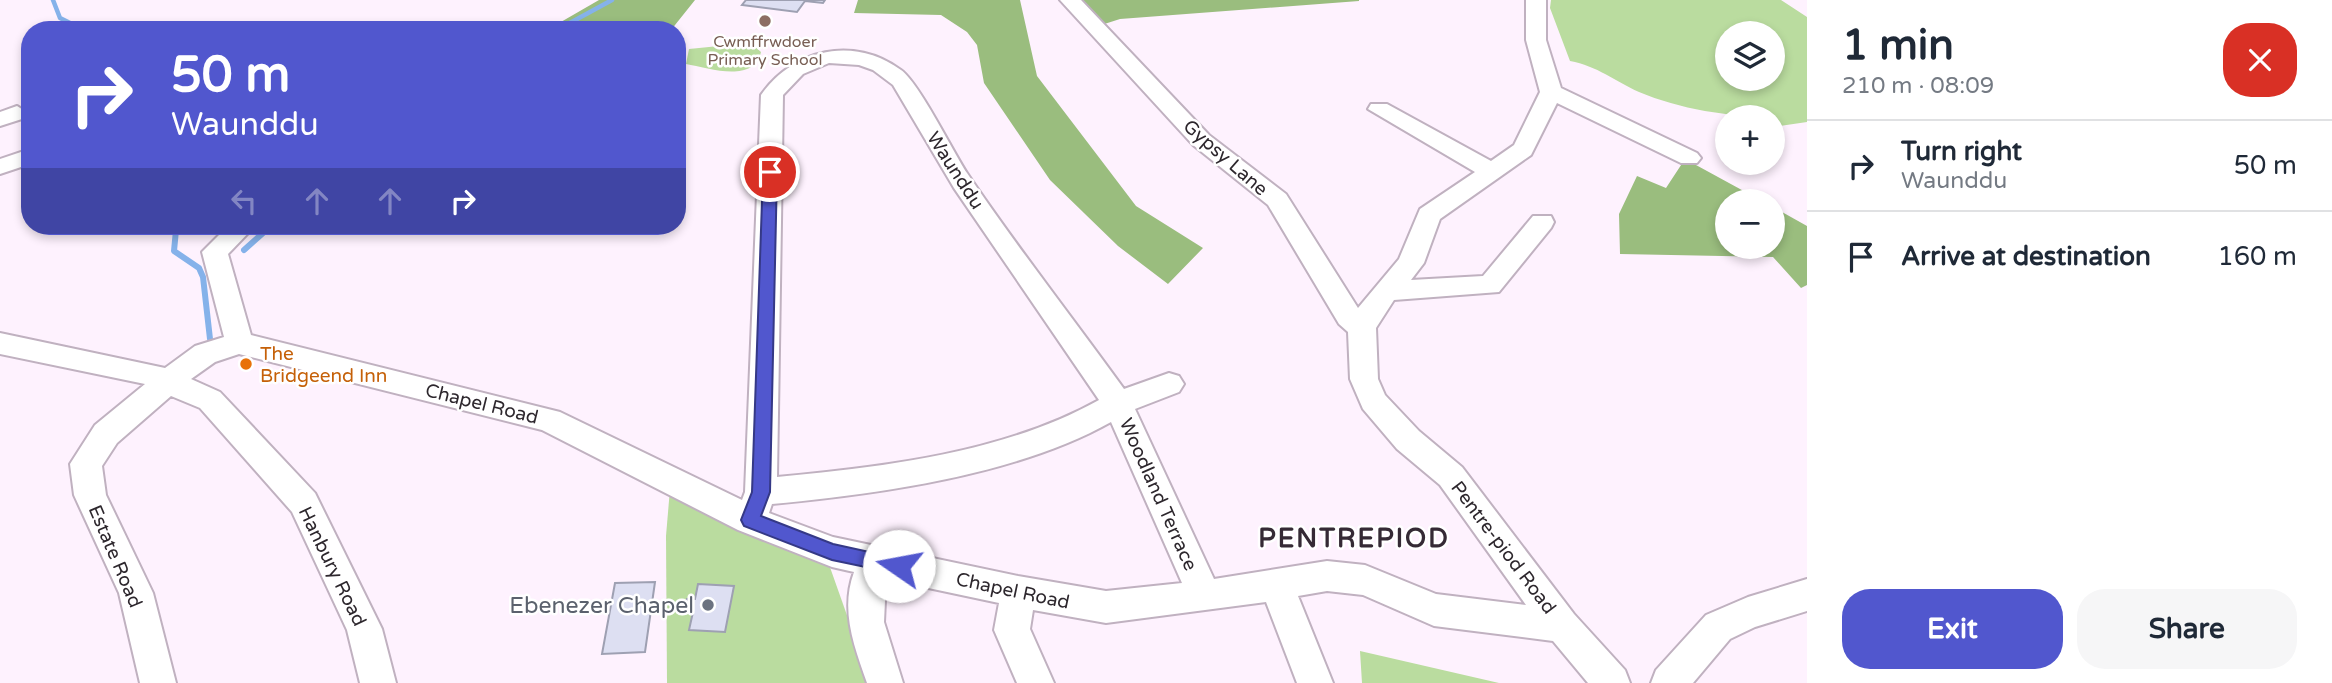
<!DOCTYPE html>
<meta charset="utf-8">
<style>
:root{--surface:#fff;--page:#f6f6f7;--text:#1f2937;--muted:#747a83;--line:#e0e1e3;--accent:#5157ce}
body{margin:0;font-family:"Varela Round",sans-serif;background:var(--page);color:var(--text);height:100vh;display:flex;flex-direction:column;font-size:26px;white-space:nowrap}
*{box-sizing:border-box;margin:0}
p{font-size:23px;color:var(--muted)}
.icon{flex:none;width:38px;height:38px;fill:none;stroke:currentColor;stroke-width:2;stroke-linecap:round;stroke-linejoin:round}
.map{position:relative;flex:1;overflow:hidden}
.drawer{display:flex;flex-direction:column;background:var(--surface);width:525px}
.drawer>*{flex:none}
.guide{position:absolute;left:21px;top:21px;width:665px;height:214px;border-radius:28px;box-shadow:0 4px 10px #0003;background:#5157ce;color:#fff;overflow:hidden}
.tools{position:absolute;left:1715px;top:21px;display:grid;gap:14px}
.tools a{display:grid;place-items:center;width:70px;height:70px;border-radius:50%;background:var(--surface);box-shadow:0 4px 10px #0003;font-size:35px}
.pin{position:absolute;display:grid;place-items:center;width:60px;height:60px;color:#fff;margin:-30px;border:4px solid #fff;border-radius:50%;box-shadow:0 2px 7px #0007}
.me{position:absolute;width:77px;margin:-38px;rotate:282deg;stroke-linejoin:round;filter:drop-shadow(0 0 5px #0008)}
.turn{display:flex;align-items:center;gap:24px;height:147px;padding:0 35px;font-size:32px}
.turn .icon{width:91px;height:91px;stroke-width:2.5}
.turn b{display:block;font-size:49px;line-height:60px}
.lanes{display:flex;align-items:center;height:66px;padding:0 35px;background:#0003;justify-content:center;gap:35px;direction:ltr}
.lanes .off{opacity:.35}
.round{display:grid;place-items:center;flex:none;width:74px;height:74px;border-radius:28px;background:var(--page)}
.summary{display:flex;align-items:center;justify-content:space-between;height:119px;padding:0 35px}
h1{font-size:42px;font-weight:800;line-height:52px}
.primary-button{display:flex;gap:14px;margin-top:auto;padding:14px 35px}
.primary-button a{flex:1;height:80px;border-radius:28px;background:var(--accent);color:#fff;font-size:28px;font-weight:800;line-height:80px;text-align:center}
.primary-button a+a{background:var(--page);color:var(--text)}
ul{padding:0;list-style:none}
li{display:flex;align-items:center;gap:21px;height:91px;padding:0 35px;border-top:2px solid var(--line)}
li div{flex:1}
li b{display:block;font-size:26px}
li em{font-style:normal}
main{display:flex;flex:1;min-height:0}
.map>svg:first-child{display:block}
.green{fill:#badc9f;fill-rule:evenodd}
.forest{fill:#9abd7e}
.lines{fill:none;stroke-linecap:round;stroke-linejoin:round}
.stream-far1{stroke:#85b2ea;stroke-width:4.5}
.stream{stroke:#85b2ea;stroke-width:6}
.building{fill:#dddff2;stroke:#9ea0b2;stroke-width:2}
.minor-casing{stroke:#c0b1c0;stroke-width:4}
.minor{fill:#fff;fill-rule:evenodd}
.route{fill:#5157ce;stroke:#353986;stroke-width:2}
.education-dot{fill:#8d6e63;stroke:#fff;stroke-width:2.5}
.food-dot{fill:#e8710a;stroke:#fff;stroke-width:2.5}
.worship-dot{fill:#6b7280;stroke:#fff;stroke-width:2.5}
.labels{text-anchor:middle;stroke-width:5;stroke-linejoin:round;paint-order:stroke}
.far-education-label{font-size:16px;fill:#785e54;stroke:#fff}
.street-label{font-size:19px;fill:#2d272d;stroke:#fff}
.food-label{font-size:19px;fill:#c56008;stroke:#fff;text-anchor:start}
.near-worship-label{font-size:23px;fill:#5b616d;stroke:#fff;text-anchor:end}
.district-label{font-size:26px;font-weight:bold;letter-spacing:2px;fill:#352a35;stroke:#fff}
</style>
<main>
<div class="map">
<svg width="1807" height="683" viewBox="0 0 1807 683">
<rect width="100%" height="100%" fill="#fef2fe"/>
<!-- green -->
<g class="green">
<path d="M1551 0H1781L1807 17V122L1773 127V117C1730 117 1679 109 1639 92 1615 81 1597 66 1570 61L1550 8ZM1773 33V79H1727V33Z"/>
<path d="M739 44 754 46 761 52C754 84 709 68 686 64L689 49Z"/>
<path d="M670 489 826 556 871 683H667L666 536Z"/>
<path d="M1360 651 1499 683H1362Z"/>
</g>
<!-- forest -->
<g class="forest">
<path d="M599 0H695L671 30H594L595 27 573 24 564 30H547Z"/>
<path d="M858 0H1020L1037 76 1136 206 1203 248 1168 284 1118 246 1050 180 984 83 977 45 967 32 941 15 854 13Z"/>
<path d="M1071 0H1359V1L1120 19 1095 27Z"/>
<path d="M1685 159 1762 201H1727V247H1773V207L1807 226V285L1801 288 1773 257 1620 254 1619 214 1637 176 1666 188Z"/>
</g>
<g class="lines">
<!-- stream-far1 -->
<g class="stream-far1">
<path d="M53 0 60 18 84 30"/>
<path d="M557 30 612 0"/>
</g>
<!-- stream -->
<g class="stream">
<path d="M180 226 176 230 174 251 199 268 203 277 210 339"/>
<path d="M244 250 271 226"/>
</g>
</g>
<!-- building -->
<g class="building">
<path d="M746 0H825L823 3 805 1 797 12 742 5Z"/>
<path d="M655 582 645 652 602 654 615 583Z"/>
<path d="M698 584 734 586 725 632 689 630 693 612H685L687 599H695Z"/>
</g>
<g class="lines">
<!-- minor casing -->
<g class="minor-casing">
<g id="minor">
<path d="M1060 0H1081L1209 135 1286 194 1358 308 1399 259 1420 209 1475 172 1368 109 1371 104H1387L1491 161 1514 145 1540 92 1526 40V0H1546V40L1561 88 1697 153 1701 158 1697 163H1681L1557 103 1531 155 1440 219 1424 263 1411 280 1483 276 1533 216H1551L1554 222 1551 228 1499 292 1394 300 1376 328 1378 379 1385 395 1419 431 1462 467 1574 614 1625 670 1630 683H1588L1553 641 1434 626 1363 595 1327 591 1298 596 1333 683H1297L1266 602 1106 623 1033 610 1030 629 1054 683H1017L994 630 999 603 886 579 884 622 903 683H867C854 646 840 610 854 572L832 567 738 530 542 430 239 354 215 362 191 379 220 392 315 493 382 629 396 683H360L347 630 292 512 200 408 171 396 117 443 102 466 106 495 153 593 176 683H140L119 593 74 495 70 464 95 425 145 384 0 354V333L165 368 195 346 224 337 202 252 228 226H255L228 254 251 335 560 412 742 500 745 492 761 95C793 49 854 35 901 70 919 83 952 150 967 173 1017 247 1072 317 1124 389L1169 373 1179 376 1184 384 1179 392 1135 409 1214 579 1327 561 1365 565 1436 594 1526 605 1440 485 1397 449 1363 409 1350 379 1348 332 1339 324 1268 205 1193 145ZM829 63 859 65 873 70 893 85 954 188 1099 400C1004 453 884 467 777 477L783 95 803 74ZM1111 422 1182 583 1106 591 1018 576 833 537 769 513 772 504C879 494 1017 475 1111 422Z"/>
<path d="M17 106 28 113 25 118 0 126V112Z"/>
<path d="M30 149V164L0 174V159Z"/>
<path d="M1807 579V611L1755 627 1730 639 1693 683H1651L1656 670 1706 615 1748 597Z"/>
</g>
</g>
<!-- minor -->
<use href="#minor" class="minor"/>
</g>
<!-- route -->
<path class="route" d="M770 168 777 172 770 492 761 516 833 544 906 560 908 566 906 572 899 574 832 560 744 526 741 520 752 492 763 172Z"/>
<!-- markers -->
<circle class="education-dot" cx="765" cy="21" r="7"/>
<circle class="food-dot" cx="246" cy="364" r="7"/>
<circle class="worship-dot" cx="708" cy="605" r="7"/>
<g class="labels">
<!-- far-education labels -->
<g class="far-education-label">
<text x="765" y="47">Cwmffrwdoer<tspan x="765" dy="18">Primary School</tspan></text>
</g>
<!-- street labels -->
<g class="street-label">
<text transform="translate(1226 157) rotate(41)" y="7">Gypsy Lane</text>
<text transform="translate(956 170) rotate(57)" y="7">Waunddu</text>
<text transform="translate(482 403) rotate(14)" y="7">Chapel Road</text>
<text transform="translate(1159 494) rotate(66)" y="7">Woodland Terrace</text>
<text transform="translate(1504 547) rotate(53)" y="7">Pentre-piod Road</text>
<text transform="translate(116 556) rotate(67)" y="7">Estate Road</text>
<text transform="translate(333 566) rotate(64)" y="7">Hanbury Road</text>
<text transform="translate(1013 590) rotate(12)" y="7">Chapel Road</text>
</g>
<!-- food labels -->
<g class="food-label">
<text x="260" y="360">The<tspan x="260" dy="22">Bridgeend Inn</tspan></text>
</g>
<!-- near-worship labels -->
<g class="near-worship-label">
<text x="694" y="613">Ebenezer Chapel</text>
</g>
<!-- district labels -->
<g class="district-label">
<text x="1354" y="547">PENTREPIOD</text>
</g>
</g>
</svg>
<div class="tools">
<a><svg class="icon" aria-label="layers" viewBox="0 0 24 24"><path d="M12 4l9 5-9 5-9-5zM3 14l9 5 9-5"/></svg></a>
<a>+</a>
<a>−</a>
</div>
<div class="pin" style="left:770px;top:172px;background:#d93025"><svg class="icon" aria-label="arrive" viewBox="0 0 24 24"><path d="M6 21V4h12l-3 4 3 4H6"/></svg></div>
<svg class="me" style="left:899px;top:566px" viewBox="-20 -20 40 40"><circle r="19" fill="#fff"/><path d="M0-13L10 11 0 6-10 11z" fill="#5157ce"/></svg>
<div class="guide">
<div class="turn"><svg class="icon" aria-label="right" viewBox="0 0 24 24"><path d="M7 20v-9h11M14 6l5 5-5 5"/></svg><div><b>50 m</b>Waunddu</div></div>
<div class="lanes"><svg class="icon off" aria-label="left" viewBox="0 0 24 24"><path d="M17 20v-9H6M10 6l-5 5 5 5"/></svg><svg class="icon off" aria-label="ahead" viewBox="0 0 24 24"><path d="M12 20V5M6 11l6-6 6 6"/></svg><svg class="icon off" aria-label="ahead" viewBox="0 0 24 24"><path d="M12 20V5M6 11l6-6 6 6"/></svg><svg class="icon" aria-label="right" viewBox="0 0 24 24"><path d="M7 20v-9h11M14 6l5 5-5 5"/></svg></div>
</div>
</div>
<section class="drawer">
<div class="summary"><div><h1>1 min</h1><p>210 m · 08:09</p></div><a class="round" style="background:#d93025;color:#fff"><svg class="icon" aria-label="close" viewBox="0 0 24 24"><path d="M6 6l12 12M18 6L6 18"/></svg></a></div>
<ul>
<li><svg class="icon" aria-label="right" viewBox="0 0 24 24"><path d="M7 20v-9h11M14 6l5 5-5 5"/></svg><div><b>Turn right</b><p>Waunddu</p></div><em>50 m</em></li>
<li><svg class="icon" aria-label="arrive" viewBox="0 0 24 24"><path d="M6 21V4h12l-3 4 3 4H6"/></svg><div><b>Arrive at destination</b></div><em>160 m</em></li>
</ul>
<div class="primary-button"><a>Exit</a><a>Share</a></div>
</section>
</main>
